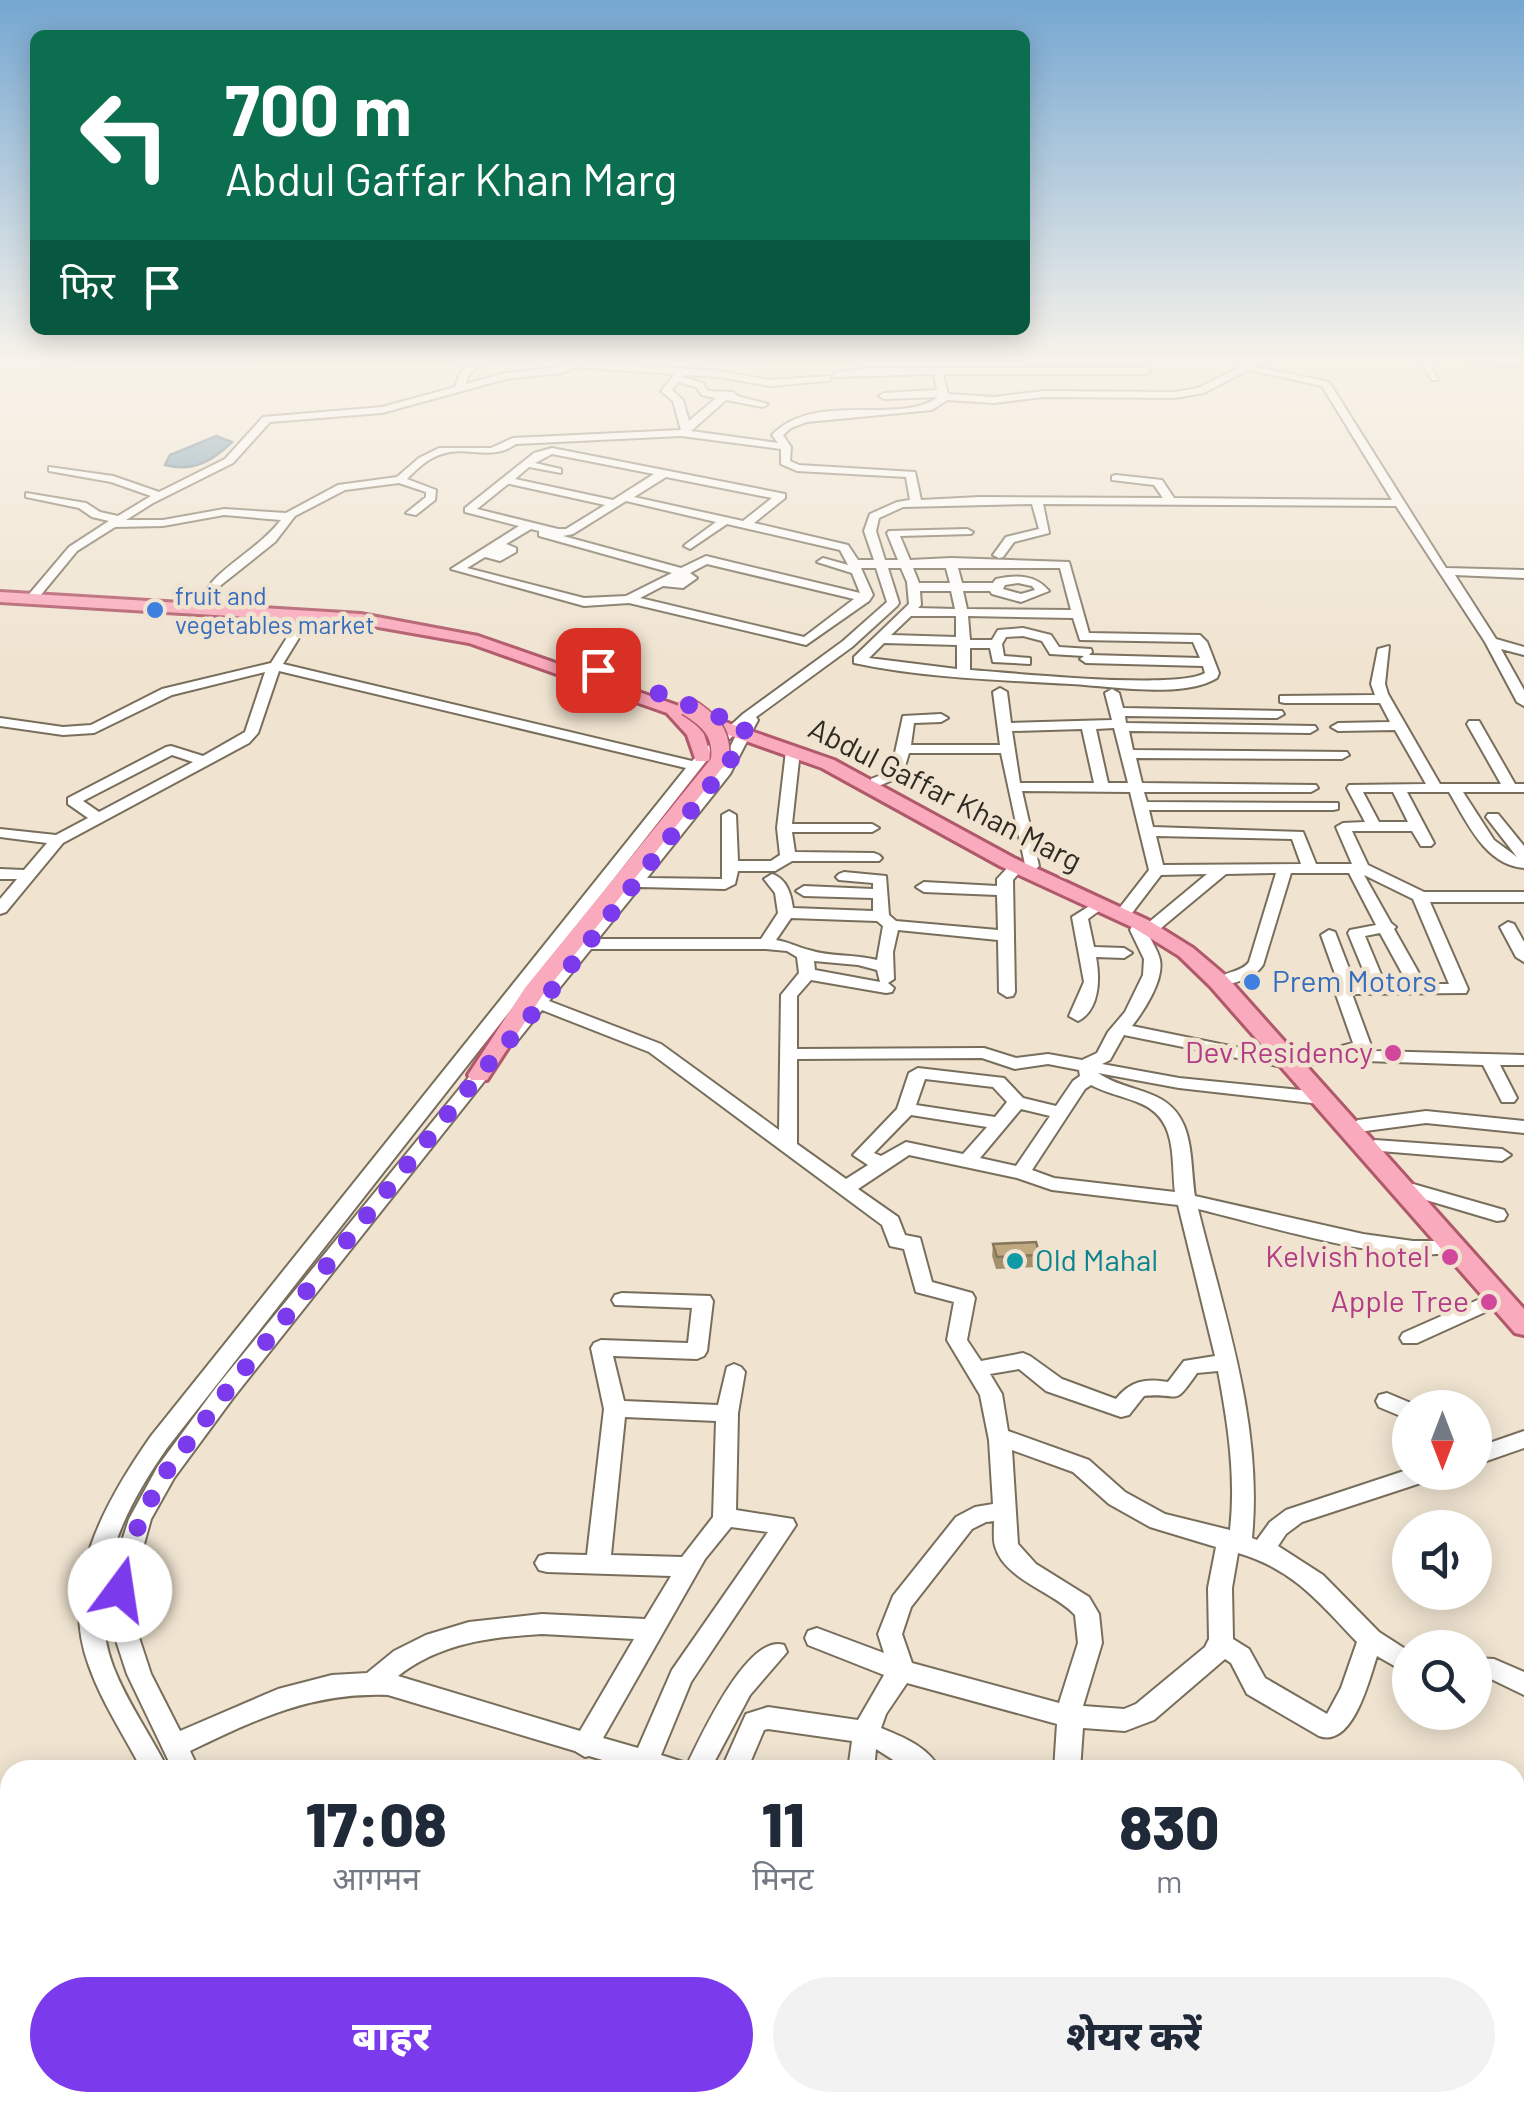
<!DOCTYPE html>
<html lang="hi">
<meta charset="utf-8">
<style>
:root{--surface:#fff;--page:#f2f2f3;--text:#1f2937;--muted:#747a83;--accent:#7c3aed}
body{margin:0;font-family:Barlow,"Noto Sans Devanagari",sans-serif;background:var(--page);color:var(--text);height:100vh;display:flex;flex-direction:column;font-size:38px;white-space:nowrap}
*{box-sizing:border-box;margin:0}
p{font-size:32px;color:var(--muted)}
.icon{flex:none;width:55px;height:55px;fill:none;stroke:currentColor;stroke-width:2;stroke-linecap:round;stroke-linejoin:round}
.map{position:relative;flex:1;overflow:hidden}
.panel{position:absolute;left:0px;top:1760px;width:1525px;height:352px;display:flex;flex-direction:column;background:var(--surface);border-radius:30px 30px 0 0;box-shadow:0 5px 25px #0003}
.panel>*{flex:none}
.banner{position:absolute;left:30px;top:30px;width:1000px;height:305px;border-radius:15px;box-shadow:0 5px 25px #0003;background:#0b6e4f;color:#fff;overflow:hidden}
.needle{width:65px;rotate:180deg}
.tools{position:absolute;left:1392px;top:1390px;display:grid;gap:20px}
.tools a{display:grid;place-items:center;width:100px;height:100px;border-radius:50%;background:var(--surface);box-shadow:0 5px 25px #0003;font-size:50px}
.pin{position:absolute;display:grid;place-items:center;width:85px;height:85px;color:#fff;margin:-42px;border-radius:20px;box-shadow:0 5px 15px #0006}
.me{position:absolute;width:110px;margin:-55px;rotate:14deg;stroke-linejoin:round;filter:drop-shadow(0 0 8px #0008)}
.turn{display:flex;align-items:center;gap:35px;height:210px;padding:0 30px;font-size:45px}
.turn .icon{width:130px;height:130px;stroke-width:2.5}
.turn b{display:block;font-size:70px;line-height:85px}
.then{display:flex;align-items:center;height:95px;padding:0 30px;background:#0003;gap:20px;font-size:38px}
.eta{display:flex;justify-content:space-evenly;align-items:center;height:170px;text-align:center}
.eta b{font-size:60px;font-weight:800;line-height:70px}
.action{display:flex;gap:20px;margin-top:auto;padding:20px 30px}
.action a{flex:1;height:115px;border-radius:60px;background:var(--accent);color:#fff;font-size:40px;font-weight:800;line-height:115px;text-align:center}
.action a+a{background:var(--page);color:var(--text)}
.map>svg:first-child{display:block}
.water{fill:#6894ae;stroke:#577484;stroke-width:2.5}
.lines{fill:none;stroke-linecap:round;stroke-linejoin:round}
.minor-casing{stroke:#786e5c;stroke-width:4}
.major-casing{stroke:#b0596a;stroke-width:6}
.minor{fill:#fff;fill-rule:evenodd}
.major{fill:#faaabd;fill-rule:evenodd}
.major-bridge-casing{stroke:#b0596a;stroke-width:21;stroke-linecap:butt}
.major-bridge{stroke:#faaabd;stroke-width:18}
.wall{fill:#a5906e}
.building{fill:#c0a880;stroke:#86765a;stroke-width:2.5}
.route{stroke:#7c3aed;stroke-width:18;stroke-dasharray:0 32.4}
.shop-dot{fill:#3f7fe0;stroke:#f0e4d1;stroke-width:4}
.hotel-dot{fill:#d1479c;stroke:#f0e4d1;stroke-width:4}
.culture-dot{fill:#0f9aa8;stroke:#f0e4d1;stroke-width:4}
.labels{text-anchor:middle;stroke-width:9;stroke-linejoin:round;paint-order:stroke}
.far-shop-label{font-size:25px;fill:#366cbe;stroke:#f0e4d1;text-anchor:start}
.street-label{font-size:30px;fill:#2f2b23;stroke:#f0e4d1}
.shop-label{font-size:30px;fill:#366cbe;stroke:#f0e4d1;text-anchor:start}
.hotel-label{font-size:30px;fill:#b23c85;stroke:#f0e4d1;text-anchor:end}
.culture-label{font-size:30px;fill:#0d838f;stroke:#f0e4d1;text-anchor:start}
</style>
<div class="map">
<svg width="1524" height="2112" viewBox="0 0 1524 2112">
<rect width="100%" height="100%" fill="#f0e4d1"/>
<!-- water -->
<g class="water">
<path d="M216 436 232 442C211 462 193 472 165 465L170 455Z"/>
<rect x="1515" y="1878" width="9" height="169"/>
</g>
<g class="lines">
<!-- minor casing -->
<g class="minor-casing">
<g id="minor">
<path d="M473 361H484L468 376 466 384 505 373 560 367 572 361 719 371 770 380 830 376V380L827 381 770 386 719 377 684 375 682 377 703 383 708 391 733 392 737 396 768 404 763 407 726 400 691 431 778 443 772 435C815 390 900 426 938 397L884 399 879 396 884 393 937 390 934 374 835 377V373L838 372 871 368H1146L1151 371 1146 374H943L948 394 994 397 1044 391 1175 392 1198 388 1242 366 1247 361H1257L1253 366 1329 382 1446 568 1524 570V578L1455 575 1496 639 1524 647V655L1501 649 1524 690V706L1517 702 1485 642 1396 506 1043 504 1049 533 1014 542 1003 557 999 558 993 555 1006 537 1039 529 1032 504 903 507 879 518 876 531 885 560H898L887 533 889 531 967 529 973 532 971 534 900 536 910 560 951 558 1069 562 1089 633 1200 635 1207 642 1219 673 1217 678C1183 699 1110 686 1071 684 999 680 925 678 854 663V657L909 604 907 582 901 568H888L899 603 897 606 852 647 756 717 758 720 730 774 647 878 722 879V815L729 811 736 815 738 861H771L780 855 777 828 786 751 793 747 800 751 792 824H872L879 828 872 832H792L795 852 874 853 879 855 882 858 879 861H792L775 871H738L735 884 725 889 640 887 598 939H761L778 913 775 893 764 879 772 874C787 879 791 894 793 908L873 911V898L804 896 796 891 804 886 873 889V883L839 880 836 877 839 874 844 872 886 876 889 915 896 921 998 930 997 895 924 892 916 887 924 882 997 886V879L1011 864H1021L1024 867 1013 880 1015 992 1013 996 1007 997 999 992 998 940 898 930 893 952 894 979 888 983 894 988 892 992 886 993 811 980 797 996V1049L984 1048 1016 1058 1048 1054 1082 1060 1097 1053 1108 1032 1125 1012 1143 975 1144 959 1130 930 1135 921 1141 919 1148 923 1207 874 1161 875 1132 913H1120L1118 910 1149 870 1130 792 1022 791 1039 866 1036 869H1026L1001 753H909L902 776 881 785H871V779L891 771 903 716 941 714 948 718 941 722 914 723 911 745H1000L993 692 1000 688 1007 692 1011 723 1112 720 1105 693 1112 689 1119 693 1123 708 1282 711 1284 714 1277 718 1125 716 1126 723 1315 726 1317 729 1310 733 1129 731 1133 750 1347 752 1349 755 1342 759 1136 758 1142 783 1316 785 1318 788 1311 792H1144L1147 802 1338 803V809L1333 810H1149L1153 827 1303 832 1316 864H1352L1336 827 1343 823 1365 822 1347 788 1349 785 1426 784 1395 730 1338 731 1331 727 1338 723 1390 722 1380 703H1285L1280 702V696L1375 695 1371 684 1378 649 1389 646 1385 684 1388 694 1440 784H1501L1467 724 1469 721H1479L1515 784H1524V792H1463L1494 840 1517 857 1486 817 1488 814H1498L1524 846V868C1485 865 1467 822 1449 792H1407L1434 843 1431 846H1421L1412 831H1352L1368 865 1424 892H1524V902H1430L1468 989 1466 993 1352 994 1373 1051 1524 1055V1065H1500L1517 1098 1514 1102H1502L1483 1065 1366 1061 1360 1060 1356 1053 1292 1069 1124 1035 1110 1060 1102 1064 1179 1078 1321 1092 1330 1098 1321 1104 1179 1088 1098 1073C1114 1084 1132 1087 1150 1094 1196 1111 1189 1155 1195 1196L1363 1234 1413 1241H1456L1459 1246 1456 1251C1395 1267 1262 1224 1198 1209 1225 1318 1263 1425 1252 1538L1257 1540 1270 1522 1286 1510 1410 1469V1472H1439L1436 1478 1302 1522 1286 1534 1278 1546 1323 1575 1379 1632 1410 1652V1675L1377 1656C1369 1680 1353 1748 1319 1736L1247 1694 1231 1663 1225 1659 1154 1720 1125 1731 1083 1728 1080 1770H1054L1057 1724 907 1683 886 1714 881 1728C903 1737 929 1747 940 1770H909L876 1749 874 1770H848L852 1741 768 1729 764 1730 747 1770H721L746 1714 768 1707 858 1720 884 1675 808 1645 805 1638 808 1631 817 1628 884 1653 878 1634 893 1596 956 1517 975 1507 993 1504 989 1440 980 1395 947 1340 954 1302 916 1292 904 1249 890 1246 882 1225 649 1052 542 1010 514 1045 508 1046 499 1041 719 770 738 731 707 760 167 1448C123 1511 84 1588 113 1666 127 1703 151 1735 168 1770H142C124 1735 102 1703 89 1666 58 1584 105 1502 151 1436L686 768 279 671 258 733 249 743 63 843 6 912 0 914V899L17 879H0V869L24 870 47 843 0 837V829L56 835 88 818 68 804V798L166 747 171 746 203 756 245 732 265 672 172 695 94 733 63 735 0 726V718L63 727 91 725 162 689 271 663 303 612 307 611 313 615 283 664 692 761 743 714 843 641 887 602 876 568H861L873 595 869 601 806 645 629 603 584 606 451 569 519 526 465 512V508L534 453 552 448 785 494V498L754 523 848 545 858 560H874L864 531 870 514 897 502 910 500 906 477 797 471 781 464V449L681 436 516 444C491 462 467 445 442 454 428 458 417 469 407 479L436 490 435 500 416 515 406 513 426 497V492L399 483 345 490 295 516 275 542 216 589 206 608 202 609 196 605C215 567 254 554 281 520L224 515 163 526 115 527 77 551 35 602 25 599 69 547 109 521 92 517 79 508 26 497V493L86 503 100 512 118 516 151 496 111 482 49 471V467L113 476 159 492 225 459 263 417 382 407 455 387 460 373ZM575 367 675 374 661 391 673 401 681 430 513 438 491 448H439L419 458 397 477 338 485 286 513 224 509 163 520H126L153 503 233 463 270 422 382 413 506 379 562 373ZM1248 370 1322 386 1392 500 1174 498 1162 480 1116 475 1112 476V480L1154 485 1163 498 980 497 921 500 915 472 799 465 790 461 791 447 783 435 791 428 807 422 932 410 947 400 994 403 1044 397 1175 398 1204 393ZM678 382 696 387 702 395 716 398 689 421 683 400 672 390ZM552 454 654 474 613 500 515 479 529 467 561 473V469L535 463ZM666 477 772 498 743 521 634 497ZM508 484H510L605 505 566 529H558L477 509ZM626 501 716 522 686 544 684 546 690 549 727 524 840 550 848 565 823 558 817 562 852 573 860 593 706 556 681 568 563 536 573 534ZM531 529 539 531V536L672 573 626 596 584 598 467 568 485 557 500 561 516 552V548L506 544ZM707 564 854 599 804 637 640 598 663 586 683 588 697 578 690 573ZM913 568H946L950 583H919ZM958 568H1060L1071 610 967 609 963 591H990L992 594 1021 602 1049 591C1035 574 1016 575 996 579L993 583H962ZM1018 583 1032 586 1035 590 1021 594 1003 589 1005 585ZM920 591H951L955 609 918 608 921 605ZM911 616H956V637L891 635ZM968 616 1073 618 1080 640 1193 642 1200 658 1089 655 1092 652 1091 649 1059 647 1051 635 1023 628 998 630 992 640H970ZM1023 636 1042 641 1050 654 1084 656 1080 659 1086 663 1203 666 1205 673C1175 690 1015 673 970 670V648H990L993 662 1030 664V658L1004 656 1002 644 1006 637ZM884 643 957 645V669L869 658ZM1114 728 1128 783H1108L1096 729ZM1082 729 1094 783H1020L1012 731ZM172 755 193 762 99 812 83 801ZM1363 792H1393L1408 822H1379ZM1156 836 1292 839 1301 864 1163 865ZM1276 873 1249 962C1241 973 1226 970 1218 980L1226 985C1241 981 1254 978 1263 965L1291 873H1349L1376 925 1350 930 1348 933 1369 984H1355L1335 932 1329 930 1321 935 1339 985 1334 989 1353 1043 1294 1059 1132 1026C1144 1011 1164 980 1160 960 1158 950 1150 939 1146 930L1148 926 1155 930 1161 928 1226 874ZM1364 875 1413 899 1449 984H1425L1394 929 1396 927 1391 923ZM791 918 877 921 883 926 877 960C855 954 830 957 809 950 797 947 789 942 776 940ZM1380 933 1408 984H1385L1365 936ZM591 949H766L787 951 797 957 799 973 781 995 779 1130 661 1044 549 1001ZM814 961 858 965 877 970 880 982 815 970ZM982 1058 1015 1069 1048 1064 1079 1070 1080 1076 1073 1081 1056 1106 1023 1098 1004 1078 918 1068 909 1073 897 1109 853 1155 868 1165 846 1179 797 1144V1059ZM925 1079 993 1087 1007 1102 995 1117 916 1105ZM1091 1085C1106 1093 1122 1096 1137 1102 1178 1117 1171 1156 1175 1192L1054 1178 1032 1170 1085 1089ZM1021 1109 1050 1116 1016 1166 980 1158ZM911 1115 987 1127 963 1154 906 1142 881 1156 874 1153ZM909 1155 1017 1178 1052 1190 1178 1205 1215 1356 1184 1361 1168 1382C1146 1378 1130 1381 1116 1399L1062 1379 1030 1356 1023 1353 981 1361 967 1340 975 1298 972 1293 932 1282 920 1238 905 1235 898 1217 858 1189ZM1019 1369 1046 1391 1121 1417 1129 1415 1144 1396C1181 1392 1172 1409 1197 1373L1218 1371C1228 1424 1236 1476 1230 1530L1165 1514 1125 1492 1089 1460 1008 1431 1002 1394 990 1374ZM1012 1450 1073 1472 1109 1504 1150 1527 1216 1547 1208 1588 1209 1639 1205 1647 1136 1704 1124 1709 1083 1706 1102 1643 1099 1614 1089 1597 1036 1564 1018 1544ZM994 1521C994 1529 993 1539 995 1546 1004 1580 1055 1592 1075 1615L1078 1643 1059 1703 912 1663 902 1634 911 1607 972 1529 986 1522ZM1238 1553C1293 1569 1319 1602 1357 1642L1341 1688 1327 1714 1265 1678 1249 1649 1233 1639 1232 1588Z"/>
<path d="M1419 361H1429L1438 380H1432Z"/>
<path d="M1468 361H1524V366L1473 364Z"/>
<path d="M253 609 263 612 247 635H239L237 632Z"/>
<path d="M1099 900 1107 905 1088 919 1094 947 1124 948 1132 953 1124 958 1096 957C1100 978 1100 1010 1078 1021L1069 1016 1084 982 1072 917Z"/>
<path d="M1508 922 1514 924 1524 942V962L1516 957 1500 927Z"/>
<path d="M488 1060 497 1065 494 1069 233 1398 174 1478 151 1519 137 1569 130 1610 151 1674 180 1731 278 1689 332 1675 367 1673 394 1651 426 1635 469 1622 542 1614 645 1619 671 1576 547 1572 539 1570 535 1563 539 1556 547 1554 587 1555 604 1409 591 1348 594 1343 601 1340 688 1343 692 1308 615 1305 612 1300 615 1295 622 1293 710 1296 713 1301 707 1351 704 1356 697 1359 613 1356 624 1401 718 1405 727 1367 734 1364 741 1367 745 1372 738 1413 736 1510 793 1519 796 1525 691 1682 661 1755 683 1762 686 1767C699 1740 748 1632 784 1645L787 1652 750 1695 710 1770H636L589 1756 585 1757 575 1751 388 1695C312 1692 257 1719 190 1751L199 1770H173L127 1674 106 1610 113 1569 129 1519 158 1466 217 1386 482 1061ZM625 1417 716 1421 713 1517 682 1557 611 1555ZM731 1527 768 1532 672 1670 638 1748 603 1738 705 1559ZM542 1634 634 1639 580 1731 398 1676C440 1643 490 1637 542 1634Z"/>
<path d="M1426 1111 1524 1121V1133L1426 1123 1358 1132 1349 1126 1358 1120Z"/>
<path d="M1375 1140 1502 1149 1511 1155 1502 1161 1368 1150 1366 1146Z"/>
<path d="M1413 1184 1504 1210 1507 1215 1504 1220 1497 1221 1406 1194 1403 1190 1406 1186Z"/>
<path d="M1498 1291 1505 1293 1508 1298 1505 1303 1417 1343H1403L1400 1338 1403 1333Z"/>
<path d="M1387 1393 1418 1406 1410 1408V1420L1379 1407 1376 1401 1379 1395Z"/>
<path d="M1524 1431V1448L1475 1465V1448Z"/>
<path d="M1475 1658 1494 1659 1524 1672V1695L1491 1679 1475 1678Z"/>
<path d="M1515 2085H1524V2112H1479L1477 2102H1515Z"/>
<path d="M177 2102H207L204 2112H174Z"/>
<path d="M210 2102H240L237 2112H207Z"/>
<path d="M563 2102H593L590 2112H560Z"/>
<path d="M815 2102H888L885 2112H814Z"/>
<path d="M1095 2102H1125L1126 2112H1096Z"/>
<path d="M1210 2102H1240L1241 2112H1211Z"/>
</g>
</g>
<!-- major casing -->
<g class="major-casing">
<g id="major">
<path d="M0 592 361 614 478 636 834 760 1014 858 1148 920 1193 948 1226 976 1524 1309V1335L1515 1333 1210 986 1179 956 1134 928 1000 866 822 768 695 723 704 734 711 757 708 761H696L687 735 667 713 469 643 361 624 0 602Z"/>
<path d="M720 754 726 755V763L542 996 487 1080H471L468 1075 525 988 714 755Z"/>
</g>
</g>
<!-- minor -->
<use href="#minor" class="minor"/>
<!-- major -->
<use href="#major" class="major"/>
<!-- major-bridge casing -->
<g class="major-bridge-casing">
<path id="major-bridge" d="M687 706C708 719 723 732 720 759"/>
</g>
<!-- major-bridge -->
<use href="#major-bridge" class="major-bridge"/>
</g>
<!-- wall -->
<path class="wall" d="M993 1244 1040 1255 1039 1267 996 1269 992 1256Z"/>
<!-- building -->
<path class="building" d="M1036 1242 1040 1255 997 1257 993 1244Z"/>
<!-- sky -->
<linearGradient id="sky" x2="0" y2="1"><stop stop-color="#75a7d1"/><stop offset="0.55" stop-color="#f8f3ea"/><stop offset="1" stop-color="#f8f3ea" stop-opacity="0"/></linearGradient>
<rect width="1524" height="657" fill="url(#sky)"/>
<g class="lines">
<!-- route -->
<path class="route" d="M120 1590 140 1519 166 1472 226 1392 479 1075 541 1004 735 754 746 727 598 670"/>
</g>
<!-- markers -->
<g class="shop-dot">
<circle cx="155" cy="610" r="10"/>
<circle cx="1252" cy="982" r="10"/>
</g>
<g class="hotel-dot">
<circle cx="1393" cy="1053" r="10"/>
<circle cx="1450" cy="1257" r="10"/>
<circle cx="1489" cy="1302" r="10"/>
</g>
<circle class="culture-dot" cx="1015" cy="1261" r="10"/>
<g class="labels">
<!-- far-shop labels -->
<g class="far-shop-label">
<text x="175" y="605">fruit and<tspan x="175" dy="29">vegetables market</tspan></text>
</g>
<!-- street labels -->
<g class="street-label">
<text transform="translate(945 795) rotate(27)" y="10">Abdul Gaffar Khan Marg</text>
</g>
<!-- shop labels -->
<g class="shop-label">
<text x="1272" y="992">Prem Motors</text>
</g>
<!-- hotel labels -->
<g class="hotel-label">
<text x="1373" y="1063">Dev Residency</text>
<text x="1430" y="1267">Kelvish hotel</text>
<text x="1469" y="1312">Apple Tree</text>
</g>
<!-- culture labels -->
<g class="culture-label">
<text x="1035" y="1271">Old Mahal</text>
</g>
</g>
</svg>
<div class="tools">
<a><svg class="needle" viewBox="-14 -14 28 28"><path d="M0-13l5 13h-10z" fill="#e53935"/><path d="M0 13l5-13h-10z" fill="#747a83"/></svg></a>
<a><svg class="icon" aria-label="sound" viewBox="0 0 24 24"><path d="M4 9h4l5-4v14l-5-4H4zM17 9q2 3 0 6"/></svg></a>
<a><svg class="icon" aria-label="search" viewBox="0 0 24 24"><circle cx="10" cy="10" r="6"/><path d="M15 15l6 6"/></svg></a>
</div>
<div class="pin" style="left:598px;top:670px;background:#d93025"><svg class="icon" aria-label="arrive" viewBox="0 0 24 24"><path d="M6 21V4h12l-3 4 3 4H6"/></svg></div>
<svg class="me" style="left:120px;top:1590px" viewBox="-20 -20 40 40"><circle r="19" fill="#fff"/><path d="M0-13L10 11 0 6-10 11z" fill="#7c3aed"/></svg>
<div class="banner">
<div class="turn"><svg class="icon" aria-label="left" viewBox="0 0 24 24"><path d="M17 20v-9H6M10 6l-5 5 5 5"/></svg><div><b>700 m</b>Abdul Gaffar Khan Marg</div></div>
<div class="then">फिर<svg class="icon" aria-label="arrive" viewBox="0 0 24 24"><path d="M6 21V4h12l-3 4 3 4H6"/></svg></div>
</div>
<section class="panel">
<div class="eta">
<div><b>17:08</b><p>आगमन</p></div>
<div><b>11</b><p>मिनट</p></div>
<div><b>830</b><p>m</p></div>
</div>
<div class="action"><a>बाहर</a><a>शेयर करें</a></div>
</section>
</div>
